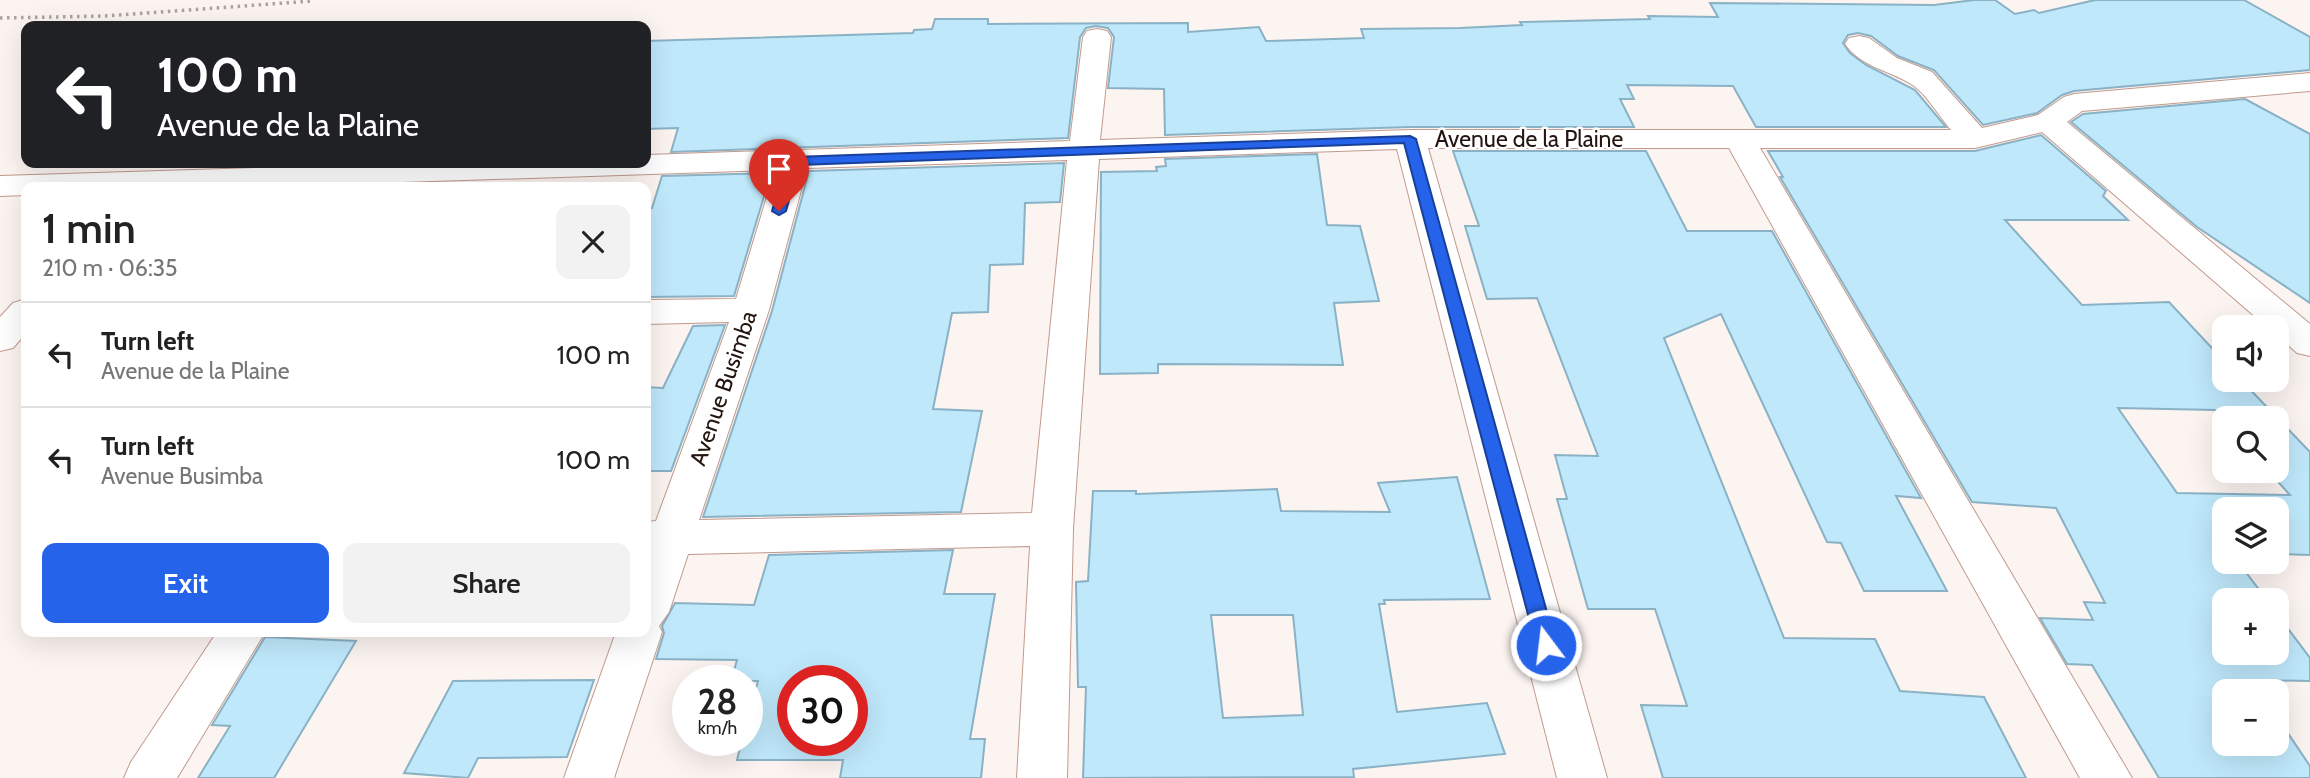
<!DOCTYPE html>
<meta charset="utf-8">
<style>
:root{--surface:#fff;--page:#f2f2f2;--text:#222;--muted:#767676;--line:#e0e0e0;--accent:#2563eb}
body{margin:0;font-family:Cabin,sans-serif;background:var(--page);color:var(--text);height:100vh;display:flex;flex-direction:column;font-size:26px;white-space:nowrap}
*{box-sizing:border-box;margin:0}
p{font-size:23px;color:var(--muted)}
.icon{flex:none;width:38px;height:38px;fill:none;stroke:currentColor;stroke-width:2;stroke-linecap:round;stroke-linejoin:round}
.map{position:relative;flex:1;overflow:hidden}
.details{position:absolute;left:21px;top:182px;width:630px;height:455px;display:flex;flex-direction:column;background:var(--surface);border-radius:14px;box-shadow:0 7px 28px #0002}
.details>*{flex:none}
.top-card{position:absolute;left:21px;top:21px;width:630px;height:147px;border-radius:14px;box-shadow:0 7px 28px #0002;background:#202124;color:#fff;overflow:hidden}
.fabs{position:absolute;left:2212px;top:315px;display:grid;gap:14px}
.fabs a{display:grid;place-items:center;width:77px;height:77px;border-radius:14px;background:var(--surface);box-shadow:0 7px 28px #0002;font-size:35px}
.speed{position:absolute;left:672px;top:665px;display:flex;gap:14px;font-size:35px;font-weight:700;text-align:center}
.speed>*{display:grid;place-content:center;width:91px;height:91px;border-radius:50%;background:var(--surface);box-shadow:0 7px 28px #0002;line-height:1}
.speed small{font-size:18px;font-weight:400}
.speed .limit{border:10px solid #d22;background:#fff;color:#111}
.pin{position:absolute;display:grid;place-items:center;width:60px;height:60px;color:#fff;margin:-72px -30px;border-radius:50% 50% 50% 0;rotate:-45deg;box-shadow:0 0 7px #0007}
.pin .icon{rotate:45deg}
.me{position:absolute;width:77px;margin:-38px;rotate:345deg;stroke-linejoin:round;filter:drop-shadow(0 0 5px #0008)}
.turn{display:flex;align-items:center;gap:24px;height:147px;padding:0 21px;font-size:32px}
.turn .icon{width:91px;height:91px;stroke-width:2.5}
.turn b{display:block;font-size:49px;line-height:60px}
.round{display:grid;place-items:center;flex:none;width:74px;height:74px;border-radius:14px;background:var(--page)}
.summary{display:flex;align-items:center;justify-content:space-between;height:119px;padding:0 21px}
h1{font-size:42px;font-weight:600;line-height:52px}
.primary-button{display:flex;gap:14px;margin-top:auto;padding:14px 21px}
.primary-button a{flex:1;height:80px;border-radius:14px;background:var(--accent);color:#fff;font-size:28px;font-weight:600;line-height:80px;text-align:center}
.primary-button a+a{background:var(--page);color:var(--text)}
ul{padding:0;list-style:none}
li{display:flex;align-items:center;gap:21px;height:105px;padding:0 21px;border-top:2px solid var(--line)}
li div{flex:1}
li b{display:block;font-size:26px}
li em{font-style:normal}
.map>svg:first-child{display:block}
.building{fill:#bfe8fb;stroke:#8ab1c4;stroke-width:2;fill-rule:evenodd}
.lines{fill:none;stroke-linecap:round;stroke-linejoin:round}
.minor-casing{stroke:#c19a8d;stroke-width:2}
.path{stroke:#aca29e;stroke-width:3.5;stroke-dasharray:2.5 4.5;stroke-linecap:butt}
.minor{fill:#fff;fill-rule:evenodd}
.route{fill:#2563eb;stroke:#184099;stroke-width:2}
.labels{text-anchor:middle;stroke-width:5;stroke-linejoin:round;paint-order:stroke}
.street-label{font-size:23px;fill:#231510;stroke:#fff}
</style>
<div class="map">
<svg width="2310" height="778" viewBox="0 0 2310 778">
<rect width="100%" height="100%" fill="#fcf4f1"/>
<!-- building -->
<g class="building">
<path d="M1974 0H1995L2015 14 2034 10 2039 13 2095 0H2244L2310 37V70L2074 91 2062 95 2037 113 1983 125 1934 70 1898 56 1871 36 1858 33 1848 35 1843 43 1850 53 1866 65 1915 90 1946 127H1756L1733 86 1627 85 1634 99H1620L1634 127H1410L1165 135 1164 89 1108 88 1114 37 1108 28 1096 26 1086 28 1080 37 1068 138 671 152 678 128 646 129V41L913 33 914 30 932 29 935 19H988V24L1188 23V32L1259 27 1266 41 1364 38 1361 29 1460 28 1522 25 1520 22 1650 19 1648 16 1718 17 1710 3 1934 5Z"/>
<path d="M2245 99 2310 134V303L2197 227 2071 122 2083 114Z"/>
<path d="M2041 135 2106 191 2103 196 2128 220H2005L2082 305 2169 302 2224 361V380H2241L2310 452V555L2277 554V509H2224V562H2238L2267 600H2224V653H2277V614L2310 658V681L2251 680 2259 691H2224V744H2277V717L2310 766V778H2159L2092 665 2067 664 2040 618 2093 620 2084 602 2105 603 2056 508 1972 502 1780 177H1783L1768 151H1975ZM2118 408 2215 410 2224 420 2277 418V471H2268L2290 495 2177 493Z"/>
<path d="M1453 151H1646L1687 231H1772L1921 498 1896 496 1947 591H1864L1841 543 1827 542 1721 314 1664 338 1784 638 1875 639 1900 691 1984 697 2026 778H1663L1641 705 1687 706 1655 609H1588L1557 499H1567L1555 455 1598 456 1537 298 1487 299 1465 226H1479Z"/>
<path d="M1317 154 1327 225 1360 226 1379 301 1334 303 1343 365 1158 364V373L1100 374 1101 172 1157 171 1156 167 1166 166 1165 159Z"/>
<path d="M1064 163 1060 202 1025 203 1023 264 990 265 988 312 952 313 933 409 982 411 961 512 703 517 772 311 809 171Z"/>
<path d="M771 173 734 296 646 297V208H652L662 176Z"/>
<path d="M725 325 671 471H646V387L663 388 693 326Z"/>
<path d="M1457 477 1490 599 1384 600 1385 604H1379L1397 712 1487 703 1505 754 1353 769 1354 777 1083 778 1086 687H1078L1076 582 1088 581 1093 491H1136V494L1277 489 1281 511 1390 512 1378 483ZM1211 615H1293L1303 715 1223 718Z"/>
<path d="M953 550 944 594H995L970 739H985L981 778H840L843 760H737L742 740H747V721L758 681H731L737 660 656 659 664 633 662 626 675 603 754 605 769 555ZM793 681H852V740H793Z"/>
<path d="M265 637 356 641 274 778H198L230 726 212 725Z"/>
<path d="M594 680 567 757 478 758 468 778 404 773 453 681Z"/>
</g>
<g class="lines">
<!-- minor casing -->
<g class="minor-casing">
<g id="minor">
<path d="M1097 29 1107 31 1111 37 1100 140 1410 130H1951C1939 116 1926 93 1911 84 1889 70 1861 67 1845 44L1849 38 1859 36 1869 38 1897 58 1932 72 1982 128 2038 115 2064 97 2074 94 2310 73V91L2082 111 2067 122 2310 324V356L2297 353 2277 335V327H2267L2042 132 1975 148H1760L2132 778H2080L1729 148H1428L1607 778H1557L1397 149 1099 159 1073 529 1067 778H1017L1030 546 688 554 669 612 659 626 662 632 614 778H564L616 632H646V522L656 521 729 322 646 324V300L736 299 775 170 249 187H26V195L0 196V176L412 163H646V155L1070 141 1083 37 1087 31ZM1067 160 1032 513 699 520 769 310 807 168Z"/>
<path d="M26 299V333L13 348 0 351V317L13 303Z"/>
<path d="M217 632H265L177 778H124L131 762Z"/>
</g>
</g>
<!-- path -->
<path class="path" d="M0 18 105 16 312 1"/>
<!-- minor -->
<use href="#minor" class="minor"/>
</g>
<!-- route -->
<path class="route" d="M1410 136 1416 139 1556 645 1553 651 1546 653 1539 651 1536 645 1404 143 799 165 786 211 779 215 772 211 787 161 793 157Z"/>
<g class="labels">
<!-- street labels -->
<g class="street-label">
<text x="1529" y="147">Avenue de la Plaine</text>
<text transform="translate(723 388) rotate(-71)" y="8">Avenue Busimba</text>
</g>
</g>
</svg>
<div class="fabs">
<a><svg class="icon" aria-label="sound" viewBox="0 0 24 24"><path d="M4 9h4l5-4v14l-5-4H4zM17 9q2 3 0 6"/></svg></a>
<a><svg class="icon" aria-label="search" viewBox="0 0 24 24"><circle cx="10" cy="10" r="6"/><path d="M15 15l6 6"/></svg></a>
<a><svg class="icon" aria-label="layers" viewBox="0 0 24 24"><path d="M12 4l9 5-9 5-9-5zM3 14l9 5 9-5"/></svg></a>
<a>+</a>
<a>−</a>
</div>
<div class="speed"><div>28<small>km/h</small></div><div class="limit">30</div></div>
<div class="pin" style="left:779px;top:211px;background:#d93025"><svg class="icon" aria-label="arrive" viewBox="0 0 24 24"><path d="M6 21V4h12l-3 4 3 4H6"/></svg></div>
<svg class="me" style="left:1546px;top:645px" viewBox="-20 -20 40 40"><circle r="17" fill="#2563eb" stroke="#fff" stroke-width="3"/><path d="M0-11L8 9 0 5-8 9z" fill="#fff"/></svg>
<div class="top-card">
<div class="turn"><svg class="icon" aria-label="left" viewBox="0 0 24 24"><path d="M17 20v-9H6M10 6l-5 5 5 5"/></svg><div><b>100 m</b>Avenue de la Plaine</div></div>
</div>
<section class="details">
<div class="summary"><div><h1>1 min</h1><p>210 m · 06:35</p></div><a class="round"><svg class="icon" aria-label="close" viewBox="0 0 24 24"><path d="M6 6l12 12M18 6L6 18"/></svg></a></div>
<ul>
<li><svg class="icon" aria-label="left" viewBox="0 0 24 24"><path d="M17 20v-9H6M10 6l-5 5 5 5"/></svg><div><b>Turn left</b><p>Avenue de la Plaine</p></div><em>100 m</em></li>
<li><svg class="icon" aria-label="left" viewBox="0 0 24 24"><path d="M17 20v-9H6M10 6l-5 5 5 5"/></svg><div><b>Turn left</b><p>Avenue Busimba</p></div><em>100 m</em></li>
</ul>
<div class="primary-button"><a>Exit</a><a>Share</a></div>
</section>
</div>
